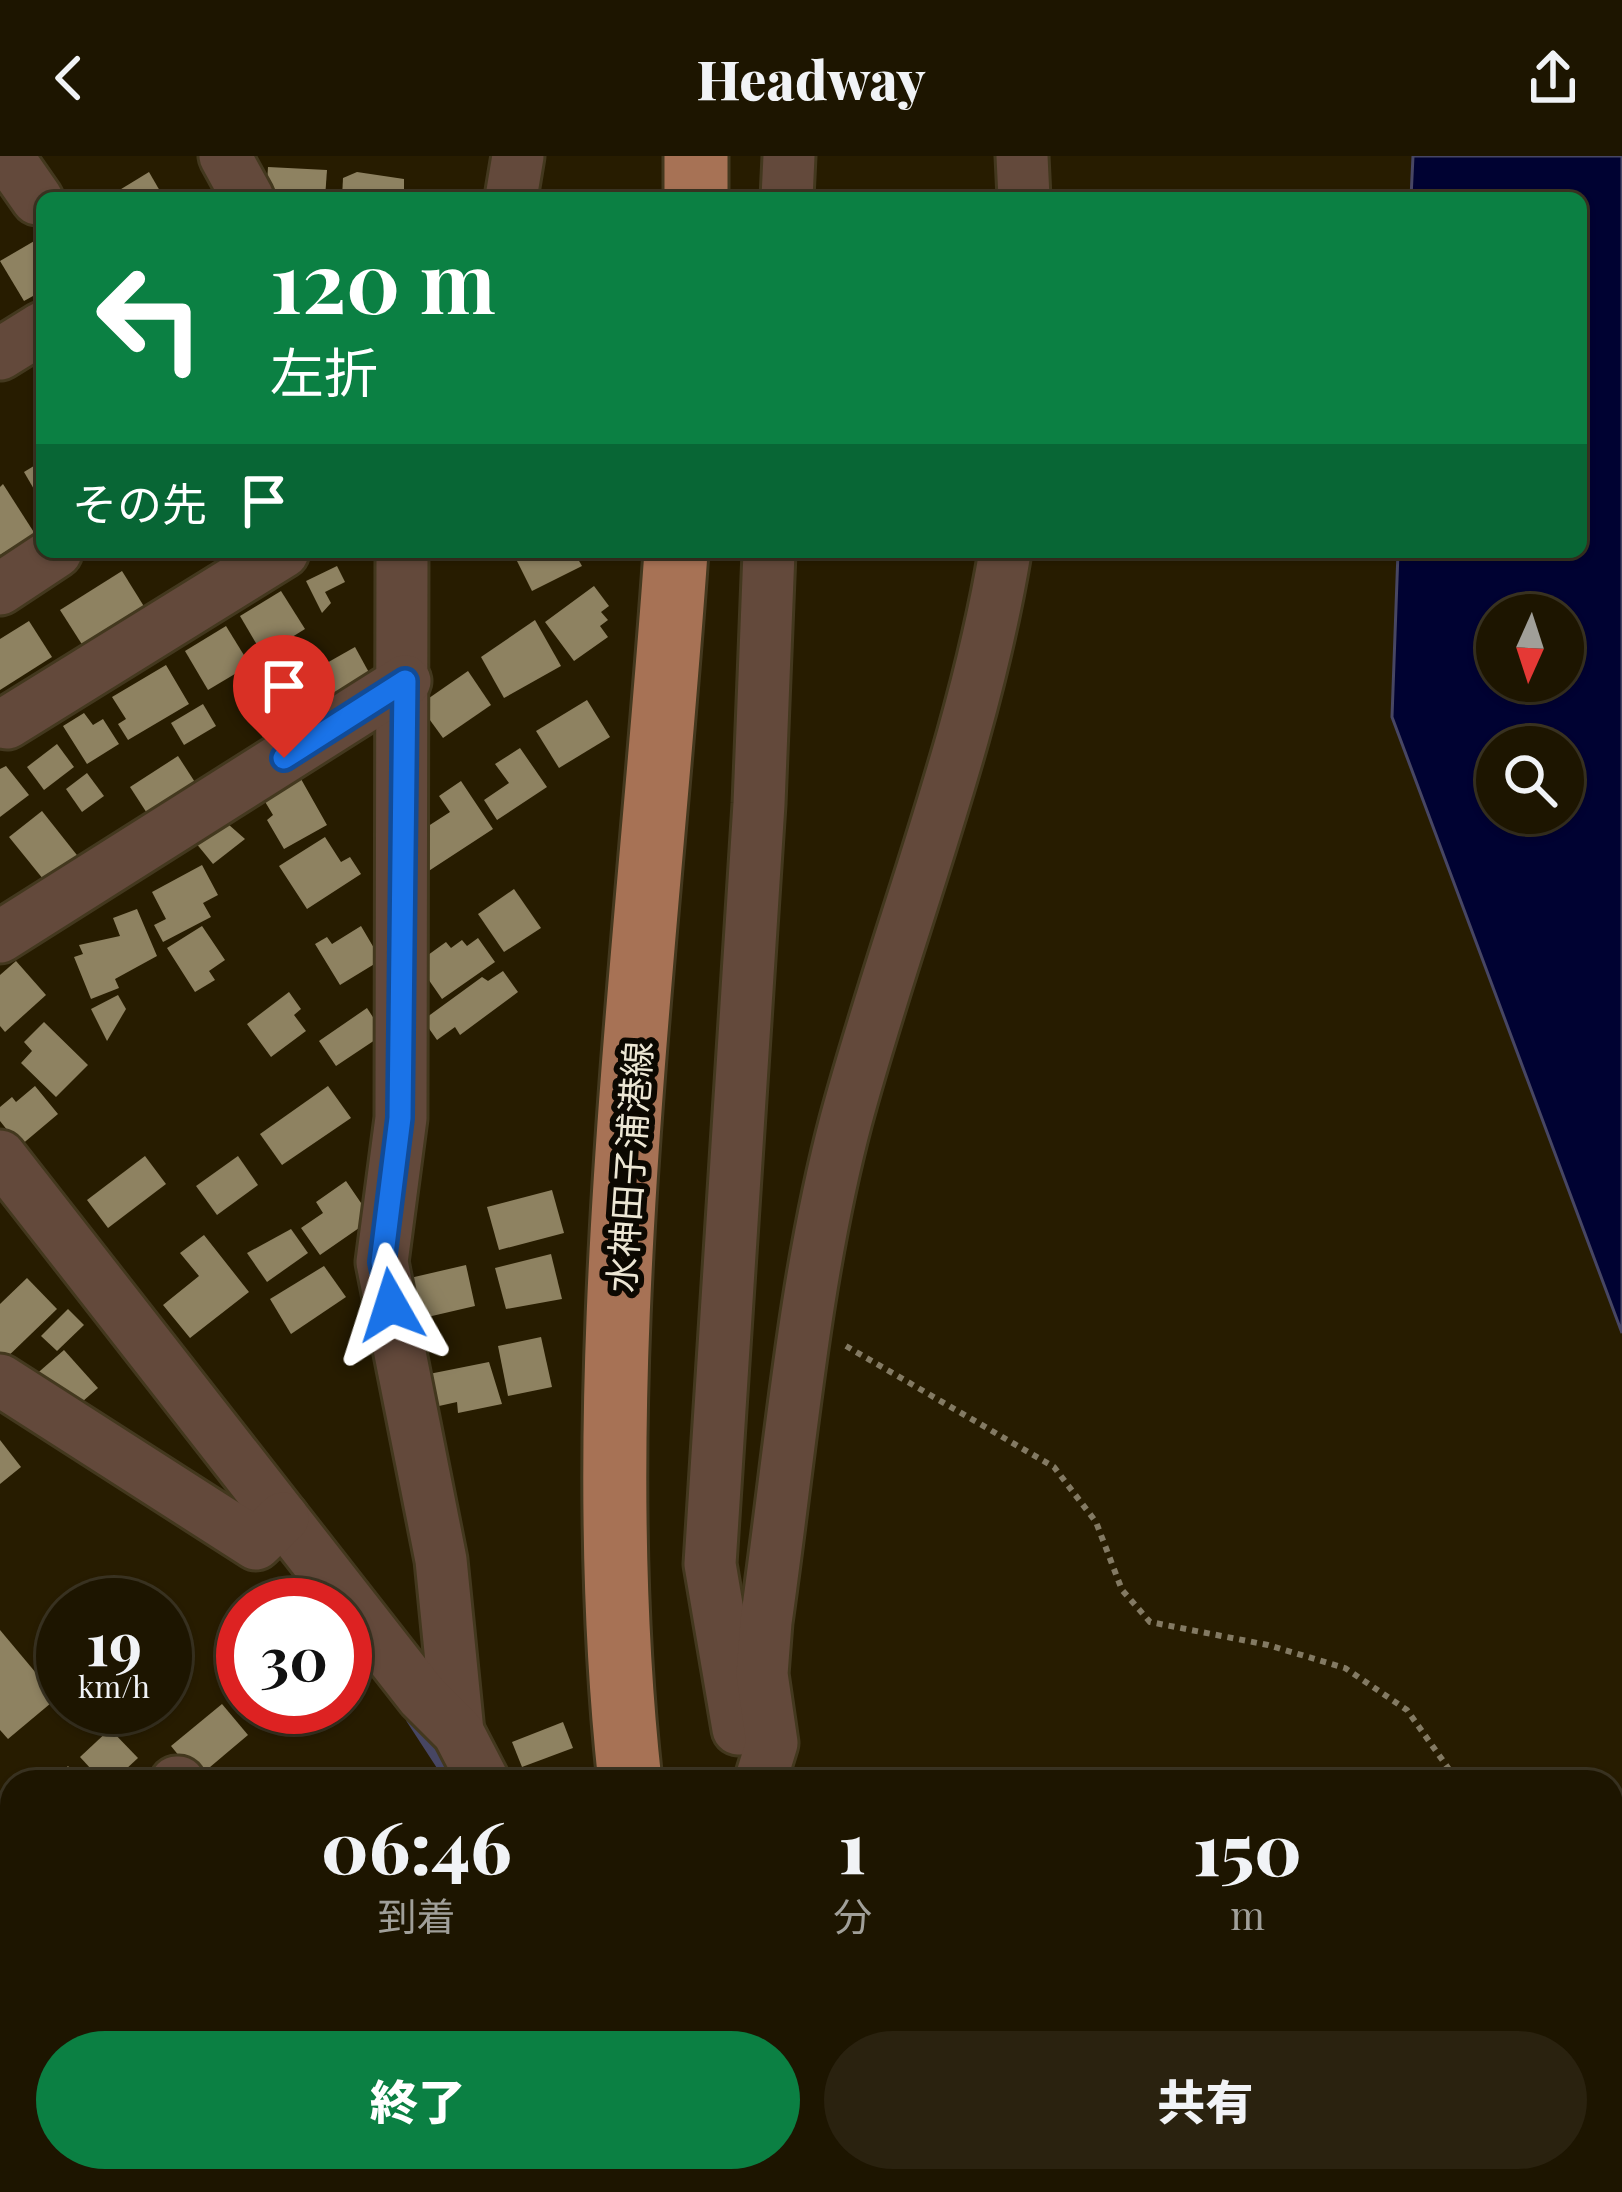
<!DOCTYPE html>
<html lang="ja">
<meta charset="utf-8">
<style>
:root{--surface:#1d1500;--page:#2a220f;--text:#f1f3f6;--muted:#a09f99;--line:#3b3422;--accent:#0b8043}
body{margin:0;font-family:"Playfair Display","Noto Sans JP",serif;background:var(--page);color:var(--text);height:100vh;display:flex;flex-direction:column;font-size:45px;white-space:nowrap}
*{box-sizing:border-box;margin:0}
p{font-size:39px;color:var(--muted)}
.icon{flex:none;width:66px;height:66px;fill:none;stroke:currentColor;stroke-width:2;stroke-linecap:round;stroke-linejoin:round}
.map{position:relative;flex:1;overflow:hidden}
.drawer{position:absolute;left:0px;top:1614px;width:1623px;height:423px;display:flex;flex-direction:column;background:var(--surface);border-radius:36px 36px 0 0;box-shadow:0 3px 9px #0004,0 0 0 3px var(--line)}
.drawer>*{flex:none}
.top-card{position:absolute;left:36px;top:36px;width:1551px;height:366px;border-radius:18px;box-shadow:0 3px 9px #0004,0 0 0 3px var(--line);background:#0b8043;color:#fff;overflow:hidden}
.needle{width:78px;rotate:183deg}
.tools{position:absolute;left:1476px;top:438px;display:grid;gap:24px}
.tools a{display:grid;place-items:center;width:108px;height:108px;border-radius:50%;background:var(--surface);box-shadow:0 3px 9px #0004,0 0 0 3px var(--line);font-size:60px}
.speed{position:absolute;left:36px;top:1422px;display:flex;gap:24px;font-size:60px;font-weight:700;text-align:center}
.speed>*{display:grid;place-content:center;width:156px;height:156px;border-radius:50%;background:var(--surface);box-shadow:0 3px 9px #0004,0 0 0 3px var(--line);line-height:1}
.speed small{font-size:30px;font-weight:400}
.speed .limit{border:18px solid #d22;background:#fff;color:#111}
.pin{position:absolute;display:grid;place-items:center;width:102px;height:102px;color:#fff;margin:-123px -51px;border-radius:50% 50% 50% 0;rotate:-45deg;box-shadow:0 0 12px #0007}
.pin .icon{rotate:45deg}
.me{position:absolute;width:132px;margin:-66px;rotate:354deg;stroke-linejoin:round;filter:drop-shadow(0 0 9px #0008)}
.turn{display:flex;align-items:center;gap:42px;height:252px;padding:0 36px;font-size:54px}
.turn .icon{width:156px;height:156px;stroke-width:2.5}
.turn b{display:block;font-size:84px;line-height:102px}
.then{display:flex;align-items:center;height:114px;padding:0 36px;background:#0003;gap:24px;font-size:45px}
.eta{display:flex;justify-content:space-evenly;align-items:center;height:204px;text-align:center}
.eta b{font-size:72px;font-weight:800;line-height:84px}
.action{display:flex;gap:24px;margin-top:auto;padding:24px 36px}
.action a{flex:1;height:138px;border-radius:72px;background:var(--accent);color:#fff;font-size:48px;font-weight:800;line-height:138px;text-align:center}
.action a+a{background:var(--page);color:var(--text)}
header{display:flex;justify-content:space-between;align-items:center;height:156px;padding:0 36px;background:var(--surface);font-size:54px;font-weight:800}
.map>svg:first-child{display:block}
.water{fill:#000232;stroke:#474663;stroke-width:3;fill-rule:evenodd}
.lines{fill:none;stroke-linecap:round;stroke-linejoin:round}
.stream{stroke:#474663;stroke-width:10}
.building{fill:#8e8261}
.minor-casing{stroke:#43381e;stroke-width:57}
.major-casing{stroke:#43381e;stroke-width:69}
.path{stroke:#837a63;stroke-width:6;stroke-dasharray:6 6;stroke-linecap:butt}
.minor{stroke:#63493b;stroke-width:51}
.major{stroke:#a77255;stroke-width:63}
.route-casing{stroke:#114b97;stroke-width:30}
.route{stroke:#1a73e8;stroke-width:21}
.labels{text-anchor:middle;stroke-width:12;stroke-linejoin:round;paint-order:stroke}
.street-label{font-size:36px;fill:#ece6d4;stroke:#0c0801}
</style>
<header><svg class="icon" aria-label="back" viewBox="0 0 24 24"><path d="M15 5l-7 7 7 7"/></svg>Headway<svg class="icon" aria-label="share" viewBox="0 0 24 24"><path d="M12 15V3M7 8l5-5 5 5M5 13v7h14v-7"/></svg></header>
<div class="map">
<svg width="1622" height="2036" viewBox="0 0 1622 2036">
<rect width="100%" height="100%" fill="#271c00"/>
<!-- water -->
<path class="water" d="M1413 0H1622V1177L1392 561 1398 396H1581V42H1411ZM1497 459H1563V525H1497ZM1497 591H1563V657H1497Z"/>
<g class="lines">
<!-- stream -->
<g class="stream">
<path d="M411 1563 452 1626"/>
<path d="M638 2025 640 2036"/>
</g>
</g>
<!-- building -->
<g class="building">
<path d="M268 11 327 14 325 42H266Z"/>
<path d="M149 16 164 42H115L113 38Z"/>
<path d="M357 16 404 23V42H342L343 22Z"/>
<path d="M36 84 42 93V135L24 145 0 105Z"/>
<path d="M42 305V347L24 316Z"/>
<path d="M3 328 35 378 0 399V331Z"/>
<path d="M520 396H574L582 410 532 435 514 399Z"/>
<path d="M337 410 345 426 325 436 331 447 322 457 306 425Z"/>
<path d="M122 415 145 452 83 490 60 454Z"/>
<path d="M594 430 609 450 601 456 608 464 600 470 608 481 574 505 545 466Z"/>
<path d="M281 435 305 473 263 499 240 460Z"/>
<path d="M535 464 561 510 504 542 481 501Z"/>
<path d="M29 465 52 501 0 534V483Z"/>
<path d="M226 470 250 509 208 534 185 495Z"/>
<path d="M355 491 378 533 326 563 302 521Z"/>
<path d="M166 509 189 548 128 584 118 568 126 563 112 541Z"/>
<path d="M468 515 491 549 443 582 419 549Z"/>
<path d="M288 530 312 568 270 593 247 554Z"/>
<path d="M587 544 610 581 559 612 536 575Z"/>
<path d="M203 548 216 570 184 589 171 567Z"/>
<path d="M84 557 93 569 103 563 119 588 87 608 63 570Z"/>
<path d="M57 588 74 611 44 634 27 611Z"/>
<path d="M520 592 547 631 497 664 484 644 509 627 495 608Z"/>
<path d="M178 600 202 637 154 668 130 631Z"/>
<path d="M6 610 29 639 0 661V613Z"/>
<path d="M87 617 104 640 82 656 66 633Z"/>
<path d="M301 623 327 669 284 693 267 664 273 659 264 644Z"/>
<path d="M461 625 493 673 421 720 418 699 429 691 419 676 450 656 439 640Z"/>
<path d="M42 655 84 708 52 734 9 681Z"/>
<path d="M220 661 245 683 213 708 191 681Z"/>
<path d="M325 681 341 706 350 701 361 718 307 753 279 710Z"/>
<path d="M202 709 218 739 203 747 211 761 163 786 154 769 166 763 152 736Z"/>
<path d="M514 733 541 772 504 796 478 758Z"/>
<path d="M137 753 157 800 115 823 119 832 91 843 74 801 83 798 79 789 120 780 113 762Z"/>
<path d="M202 770 225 804 209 815 215 824 195 836 167 792Z"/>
<path d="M361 770 381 804 340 829 315 788 327 781 332 788Z"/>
<path d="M478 782 495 806 442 843 417 807 446 786 451 792 462 784 467 790Z"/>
<path d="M16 805 46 839 5 876 0 870V819Z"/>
<path d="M503 815 518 836 460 879 455 871 437 884 423 864 482 821 488 825Z"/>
<path d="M289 836 301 853 294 859 306 875 271 901 247 868Z"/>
<path d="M118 839 126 853 107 885 91 853Z"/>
<path d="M367 852 384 878 336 910 319 885Z"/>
<path d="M44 866 88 909 56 941 21 907 32 895 24 886Z"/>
<path d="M35 930 58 958 20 990 0 965V951L12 941 16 946Z"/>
<path d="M328 930 351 962 282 1009 260 978Z"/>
<path d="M145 1000 166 1028 108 1072 87 1044Z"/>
<path d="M238 1000 258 1029 217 1059 196 1030Z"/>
<path d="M346 1025 372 1063 320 1099 301 1072 323 1057 316 1046Z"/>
<path d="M552 1034 564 1077 499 1094 487 1051Z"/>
<path d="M291 1073 308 1097 267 1126 247 1097Z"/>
<path d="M204 1079 249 1136 190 1182 163 1149 199 1120 180 1097Z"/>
<path d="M551 1098 562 1143 506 1153 495 1112Z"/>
<path d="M466 1109 475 1150 419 1163 410 1122Z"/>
<path d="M324 1110 346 1141 291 1178 270 1143Z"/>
<path d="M27 1122 57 1153 0 1208V1148Z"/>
<path d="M68 1153 84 1169 57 1195 41 1180Z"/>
<path d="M541 1181 552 1231 508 1240 498 1190Z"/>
<path d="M64 1194 98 1232 67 1259 33 1221Z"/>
<path d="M489 1206 502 1248 458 1257 457 1246 430 1252 424 1219Z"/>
<path d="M0 1284 21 1311 0 1328Z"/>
<path d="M0 1474 57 1542 8 1583 0 1574Z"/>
<path d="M222 1548 248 1579 197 1622 171 1590Z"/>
<path d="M563 1566 573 1592 522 1611 512 1586Z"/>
<path d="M110 1573 138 1602 112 1626H103L80 1601Z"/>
<path d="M68 1610 83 1626H51Z"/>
<path d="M12 1652V1705L0 1691V1662Z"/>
<path d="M70 2025H94L104 2036H58Z"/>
<path d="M375 2025H428L434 2033 362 2036Z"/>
</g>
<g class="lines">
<!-- minor casing -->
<g class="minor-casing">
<g id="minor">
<path d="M7 0 37 43"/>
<path d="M225 0 248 42"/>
<path d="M1022 0 1024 42"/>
<path d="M511 42 518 0"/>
<path d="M787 42 789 0"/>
<path d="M0 198 42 172"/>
<path d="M402 396 401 962 382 1106 441 1404 458 1576"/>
<path d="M0 433 56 396"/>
<path d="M7 567 283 396"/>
<path d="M0 781 405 525"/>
<path d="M0 1000 422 1540 458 1576 484 1626"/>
<path d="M0 1224 256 1388 283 1362"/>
<path d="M738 1573 710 1408 759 648 769 396"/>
<path d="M176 1626H179"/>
<path d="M760 1626 772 1587 762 1518 766 1466C790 1299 803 1127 846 964 897 775 973 590 1005 396"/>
<path d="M0 1789 12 1778"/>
<path d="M0 1988 12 2006"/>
<path d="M170 2036 182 2025"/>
</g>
</g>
<!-- major casing -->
<g class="major-casing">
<g id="major">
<path d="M696 42V0"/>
<path d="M630 1626C586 1226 648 798 676 396"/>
<path d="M707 2025 710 2036"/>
</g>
</g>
<!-- path -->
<g class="path">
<path d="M846 1190 1054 1311 1096 1366 1122 1434 1150 1466 1268 1489 1345 1512 1407 1554 1458 1626"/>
<path d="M1611 1972 1622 1987"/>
</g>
<!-- minor -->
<use href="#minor" class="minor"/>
<!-- major -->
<use href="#major" class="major"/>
</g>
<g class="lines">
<!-- route casing -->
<g class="route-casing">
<path id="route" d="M284 602 405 525 400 962 382 1106 391 1149"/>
</g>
<!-- route -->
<use href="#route" class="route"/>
</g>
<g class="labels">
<!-- street labels -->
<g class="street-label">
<text transform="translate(630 1011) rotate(-86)" y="13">水神田子浦港線</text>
</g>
</g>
</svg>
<div class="tools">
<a><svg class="needle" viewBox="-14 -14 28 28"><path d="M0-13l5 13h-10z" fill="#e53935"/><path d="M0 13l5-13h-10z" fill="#a09f99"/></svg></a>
<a><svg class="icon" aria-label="search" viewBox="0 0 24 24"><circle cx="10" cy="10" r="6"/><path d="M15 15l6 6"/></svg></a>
</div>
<div class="speed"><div>19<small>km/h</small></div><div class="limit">30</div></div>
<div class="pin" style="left:284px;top:602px;background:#d93025"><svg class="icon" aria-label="arrive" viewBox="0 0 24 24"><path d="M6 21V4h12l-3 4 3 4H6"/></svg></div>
<svg class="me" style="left:391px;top:1149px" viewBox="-20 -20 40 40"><path d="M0-17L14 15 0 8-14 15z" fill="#1a73e8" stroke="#fff" stroke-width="4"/></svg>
<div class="top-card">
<div class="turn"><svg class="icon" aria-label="left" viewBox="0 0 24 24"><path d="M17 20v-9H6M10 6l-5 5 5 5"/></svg><div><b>120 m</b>左折</div></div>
<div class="then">その先<svg class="icon" aria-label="arrive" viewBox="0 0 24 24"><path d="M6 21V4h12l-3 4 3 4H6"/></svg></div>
</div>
<section class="drawer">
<div class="eta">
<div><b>06:46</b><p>到着</p></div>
<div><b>1</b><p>分</p></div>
<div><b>150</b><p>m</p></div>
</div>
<div class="action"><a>終了</a><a>共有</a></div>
</section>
</div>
